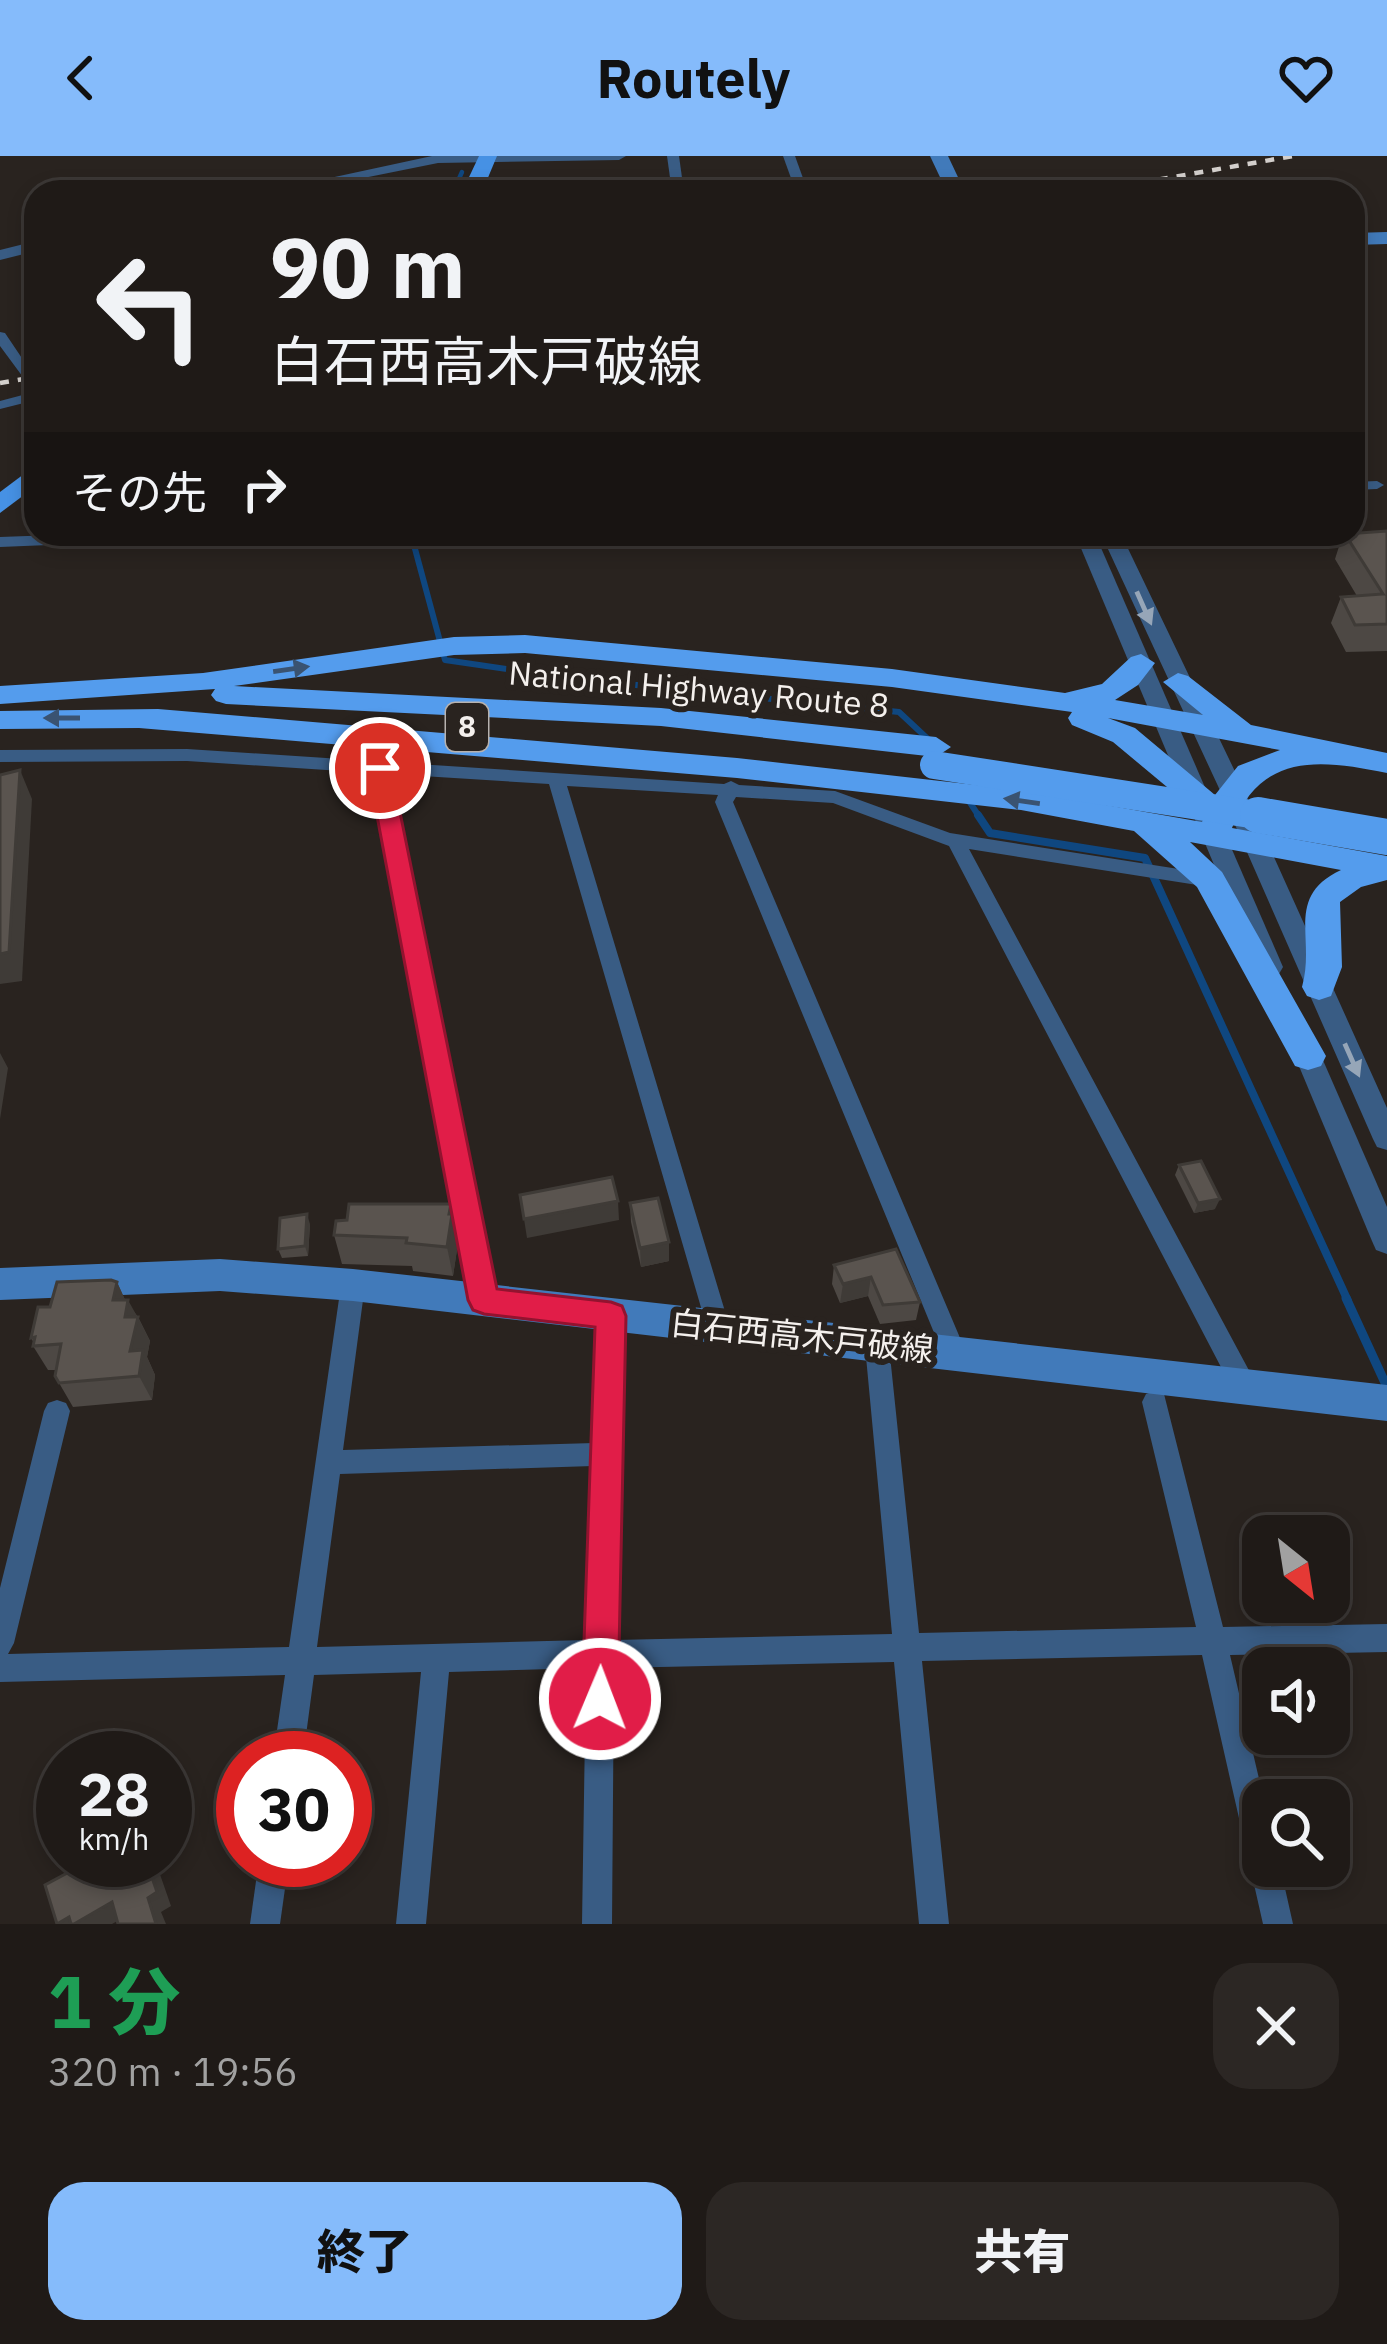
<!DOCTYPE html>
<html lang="ja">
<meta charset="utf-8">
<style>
:root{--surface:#1f1a17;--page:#2c2724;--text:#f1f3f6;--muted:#a1a1a1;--line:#3c3836;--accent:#85bbfb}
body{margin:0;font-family:"IBM Plex Sans","Noto Sans JP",sans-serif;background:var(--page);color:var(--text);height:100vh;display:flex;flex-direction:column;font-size:45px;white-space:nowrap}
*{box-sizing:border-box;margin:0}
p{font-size:39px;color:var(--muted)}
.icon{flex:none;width:66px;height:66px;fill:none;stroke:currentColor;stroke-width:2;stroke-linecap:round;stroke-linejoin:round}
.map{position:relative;height:1768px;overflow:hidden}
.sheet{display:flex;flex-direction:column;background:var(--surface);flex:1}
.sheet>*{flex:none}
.hud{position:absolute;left:24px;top:24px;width:1341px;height:366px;border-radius:36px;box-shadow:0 6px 18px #0003,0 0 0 3px var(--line);background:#1f1a17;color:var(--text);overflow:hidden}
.needle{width:78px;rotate:150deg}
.controls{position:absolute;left:1242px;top:1359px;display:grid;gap:24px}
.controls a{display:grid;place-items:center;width:108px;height:108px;border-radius:24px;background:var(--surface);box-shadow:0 6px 18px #0003,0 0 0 3px var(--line);font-size:60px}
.speed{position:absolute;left:36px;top:1575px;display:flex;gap:24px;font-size:60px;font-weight:700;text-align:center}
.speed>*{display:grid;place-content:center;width:156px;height:156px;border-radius:50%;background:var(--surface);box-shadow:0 6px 18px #0003,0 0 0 3px var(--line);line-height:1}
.speed small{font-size:30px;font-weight:400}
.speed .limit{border:18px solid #d22;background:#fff;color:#111}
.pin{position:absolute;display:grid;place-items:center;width:102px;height:102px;color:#fff;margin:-51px;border:6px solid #fff;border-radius:50%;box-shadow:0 3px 12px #0007}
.me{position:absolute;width:132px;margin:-66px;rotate:1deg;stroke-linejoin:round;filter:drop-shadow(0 0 9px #0008)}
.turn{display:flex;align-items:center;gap:42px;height:252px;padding:0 48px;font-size:54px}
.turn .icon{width:156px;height:156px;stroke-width:2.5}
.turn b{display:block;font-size:84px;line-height:102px}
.then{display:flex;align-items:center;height:114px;padding:0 48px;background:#0003;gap:24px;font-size:45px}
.round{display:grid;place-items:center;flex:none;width:126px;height:126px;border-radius:36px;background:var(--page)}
.headline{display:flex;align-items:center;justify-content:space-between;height:204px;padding:0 48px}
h1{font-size:72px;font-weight:800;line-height:90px;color:#1e9e55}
.button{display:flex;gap:24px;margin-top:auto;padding:24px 48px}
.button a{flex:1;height:138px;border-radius:36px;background:var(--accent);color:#111;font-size:48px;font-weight:800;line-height:138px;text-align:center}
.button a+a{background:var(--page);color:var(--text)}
header{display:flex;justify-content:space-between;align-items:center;height:156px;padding:0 48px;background:var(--accent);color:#111;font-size:54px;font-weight:800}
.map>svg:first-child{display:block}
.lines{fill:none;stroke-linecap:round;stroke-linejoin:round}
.stream-far3{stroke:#0f4780;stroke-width:4.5}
.stream-far2{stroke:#0f4780;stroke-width:6}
.stream-far1{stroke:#0f4780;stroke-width:8}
.stream{stroke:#0f4780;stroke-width:9}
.minor{fill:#395c84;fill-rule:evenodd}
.tertiary{fill:#395c84;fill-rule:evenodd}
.secondary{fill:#417aba;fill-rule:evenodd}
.primary{fill:#4691e4;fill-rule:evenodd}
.trunk{fill:#549ced;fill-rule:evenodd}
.rail{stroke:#d3cfcc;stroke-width:4.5;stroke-dasharray:9 9;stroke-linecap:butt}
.trunk-bridge-far1{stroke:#549ced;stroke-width:28}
.trunk-bridge{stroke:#549ced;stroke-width:36}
.wall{fill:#4d4844}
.shaded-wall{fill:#3f3b37}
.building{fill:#5a544f;stroke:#3f3b37;stroke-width:3}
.oneway{fill:#96a6b8}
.oneway2{fill:#3a5371}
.route{fill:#e11d48;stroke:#92132f;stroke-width:3}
.labels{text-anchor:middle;stroke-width:12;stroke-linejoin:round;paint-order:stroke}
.shield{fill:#29231f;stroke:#b7b2af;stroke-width:3}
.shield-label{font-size:30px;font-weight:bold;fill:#f4f0ed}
.street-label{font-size:33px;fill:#f4f0ed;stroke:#29231f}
</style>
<header><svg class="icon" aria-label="back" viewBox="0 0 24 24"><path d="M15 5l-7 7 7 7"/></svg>Routely<svg class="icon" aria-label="heart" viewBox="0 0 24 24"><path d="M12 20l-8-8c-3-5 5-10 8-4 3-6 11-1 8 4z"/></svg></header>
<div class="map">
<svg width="1387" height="1768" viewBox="0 0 1387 1768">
<rect width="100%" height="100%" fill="#29231f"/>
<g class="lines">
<!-- stream-far3 -->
<path class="stream-far3" d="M453 36 462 16"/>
<!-- stream-far2 -->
<g class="stream-far2">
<path d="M411 378 445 504 568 522 899 556 929 584"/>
<path d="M967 642 980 662"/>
</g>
<!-- stream-far1 -->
<path class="stream-far1" d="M978 659 990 677 1145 702 1348 1145"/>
<!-- stream -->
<path class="stream" d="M1346 1142 1387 1231"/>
<!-- minor -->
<g class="minor">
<path d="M667 0H679L684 36H672Z"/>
<path d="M783 0H795L808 36H796Z"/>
<path d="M0 176 5 177 36 223V244L0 253V245L34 236 0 190Z"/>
<path d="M1353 326 1377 325 1384 329 1377 333 1353 334Z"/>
<path d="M82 378H202L194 383 0 391V381Z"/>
<path d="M187 593 724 628 731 625 739 629 835 635 950 677 1217 719 1220 724 1217 729 1210 731 969 693 1252 1220 1255 1228 1252 1236 1243 1239 1234 1236 949 690 833 647 736 641 733 646 966 1196 963 1204 954 1207 945 1204 942 1196 715 646 718 639 567 630 730 1172 727 1179 718 1183 709 1179 549 628 390 618 496 1145 492 1152 484 1155 476 1152 372 617 187 605 0 606V594Z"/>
<path d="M353 1119 361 1122 365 1129 343 1294 594 1287 599 1159 602 1152 611 1149 620 1152 623 1159 614 1484 892 1478 865 1190 868 1182 877 1179 886 1182 889 1190 919 1477 1196 1471 1142 1246 1146 1238 1155 1235 1164 1238 1223 1471 1387 1468V1496L1230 1499 1264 1644 1263 1710H1280L1293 1768H1263L1202 1499 922 1505 949 1768H919L894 1506 614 1512 612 1768H582L586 1512 449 1516 426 1768H396L421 1516 314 1519 303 1602H273L285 1519 0 1526V1432L44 1255 48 1247 57 1244 66 1247 70 1255 14 1487 8 1498 289 1491 341 1129 345 1122ZM593 1310 587 1484 317 1491 340 1318Z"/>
<path d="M259 1704H289L280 1768H250Z"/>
</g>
<!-- tertiary -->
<g class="tertiary">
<path d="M432 0H626L619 4 438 7 294 36H265Z"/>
<path d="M36 85V95L0 104V94Z"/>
<path d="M1075 378H1095L1283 811 1279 818H1261L1257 811Z"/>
<path d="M1101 378H1121L1242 630 1387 952V994L1377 991 1373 983 1218 630Z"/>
<path d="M1299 869 1312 879 1387 1051V1098L1376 1094 1372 1085 1286 879Z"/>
</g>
<!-- secondary -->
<g class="secondary">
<path d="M930 0H948L965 36H947Z"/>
<path d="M1387 76V88L1353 89V77Z"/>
<path d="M220 1103 353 1113 1387 1229V1265L353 1145 220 1135 0 1144V1112Z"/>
</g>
<!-- primary -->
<g class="primary">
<path d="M479 0H497L482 36H462Z"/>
<path d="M36 309V330L0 357V336Z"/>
</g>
<!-- trunk -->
<path class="trunk" d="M525 479 892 513 1065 537 1102 528 1131 501 1141 498 1155 507 1138 529 1115 544 1203 559 1163 526 1178 517 1188 520 1251 569 1387 597V617C1320 603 1260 596 1232 672L1387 700V724L1361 731 1340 746 1342 811 1331 840 1319 844 1307 840 1302 831C1316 782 1284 741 1341 714L1190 686 1222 716 1326 900 1321 910 1308 914 1295 910 1197 731 1134 675 1021 654 737 622 139 572 0 573V555L158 553 737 602 1021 634 1202 666 1208 653 1191 651 1113 586 1072 569 1068 562 1072 556 892 531 525 497 454 499 234 530 661 552 936 581 951 591 936 601 661 570 226 548 216 545 211 539 215 533 0 548V530L203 517 454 481ZM1108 562 1280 594 1238 610 1215 639 1135 572Z"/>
<!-- rail -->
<g class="rail">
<path d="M1088 36 1293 0"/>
<path d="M0 227 36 221"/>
</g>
<!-- trunk-bridge-far1 -->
<path class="trunk-bridge-far1" d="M934 609 1276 662"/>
<!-- trunk-bridge -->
<path class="trunk-bridge" d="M1258 659 1387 681"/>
</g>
<!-- wall -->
<g class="wall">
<path d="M1387 375V495L1346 496 1331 467 1341 441 1357 440 1335 403 1343 378Z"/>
<path d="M1179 1009 1215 1053 1194 1057 1175 1019Z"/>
<path d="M630 1047 669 1105 641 1111 631 1066Z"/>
<path d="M451 1048 458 1087 453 1120 413 1115 412 1110 342 1108 334 1079Z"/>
<path d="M310 1068 308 1100 282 1102 278 1093Z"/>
<path d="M896 1093 920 1146 916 1164 880 1168 868 1140 840 1147 832 1128 834 1109Z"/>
<path d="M117 1126 125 1144 138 1161 150 1185 147 1201 155 1219 152 1244 73 1251 55 1220 56 1214H48L33 1190 34 1187 31 1182 50 1151Z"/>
</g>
<!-- shaded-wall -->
<g class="shaded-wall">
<path d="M20 614 32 643 22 825 0 828V798Z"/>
<path d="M0 897 8 912 0 963Z"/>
<path d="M1220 1043 1215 1053 1194 1057 1198 1047Z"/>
<path d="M618 1045 619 1064 527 1082 524 1063Z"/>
<path d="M451 1048 458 1087 453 1120 447 1091Z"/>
<path d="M307 1058 310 1068 308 1100 305 1090Z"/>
<path d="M669 1086V1105L641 1111 640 1092Z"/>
<path d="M871 1121 868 1140 840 1147 843 1128Z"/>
<path d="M117 1126 127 1148 128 1144 138 1162V1161L150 1185 147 1201 155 1219 152 1244 139 1220 113 1144Z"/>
<path d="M146 1704H155L171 1750 161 1756 166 1768H156L148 1742Z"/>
<path d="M112 1746 126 1760 112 1768H57L69 1761Z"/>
</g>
<!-- building -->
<g class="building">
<path d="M547 33V36H507Z"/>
<path d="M1387 375V468L1355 469 1341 441 1383 438 1345 378Z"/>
<path d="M20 614 9 796 0 798V619Z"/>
<path d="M1201 1005 1220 1043 1198 1047 1179 1009Z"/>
<path d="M612 1021 618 1045 524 1063 520 1039Z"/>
<path d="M658 1042 669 1086 640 1092 630 1047Z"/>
<path d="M349 1048H451L449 1058H452L447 1091 406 1087 407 1082 334 1079 336 1065 347 1064Z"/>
<path d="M307 1058 305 1090 278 1093 280 1062Z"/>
<path d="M896 1093 920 1146 883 1149 871 1121 843 1128 834 1109Z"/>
<path d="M111 1124 117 1126 113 1144H128L125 1161H138L130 1195 143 1194 139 1220 59 1227 55 1220 61 1188 33 1190 35 1181 31 1182 38 1151H50L57 1126Z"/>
<path d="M65 1704H146L157 1736 148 1742 156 1768H118L112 1746 74 1768H71L69 1761 57 1768 45 1729 69 1716Z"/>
</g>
<!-- one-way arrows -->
<defs><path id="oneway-solid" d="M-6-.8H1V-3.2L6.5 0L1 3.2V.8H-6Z" transform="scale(3)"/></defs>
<g class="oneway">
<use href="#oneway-solid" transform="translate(1144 452) rotate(66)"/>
<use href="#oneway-solid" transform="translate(1352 904) rotate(66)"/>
</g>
<g class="oneway2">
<use href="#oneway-solid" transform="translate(291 513) rotate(-8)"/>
<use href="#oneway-solid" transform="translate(62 562) rotate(180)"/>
<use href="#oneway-solid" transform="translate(1022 645) rotate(-172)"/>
</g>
<!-- route -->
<path class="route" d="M380 604 391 612 497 1133 611 1146 622 1150 626 1160 618 1543 613 1556 600 1561 587 1556 582 1543 595 1171 484 1158 473 1154 468 1144 368 612Z"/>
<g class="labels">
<!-- shield labels -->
<rect class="shield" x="446" y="547" width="42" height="48" rx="9"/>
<g class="shield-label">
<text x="467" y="581">8</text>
</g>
<!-- street labels -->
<g class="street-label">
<text transform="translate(699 533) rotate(5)" y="12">National Highway Route 8</text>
<text transform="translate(802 1180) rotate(6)" y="12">白石西高木戸破線</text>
</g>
</g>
</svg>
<div class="controls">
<a><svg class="needle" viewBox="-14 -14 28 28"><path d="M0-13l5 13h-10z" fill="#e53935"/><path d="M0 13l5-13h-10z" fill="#a1a1a1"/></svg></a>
<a><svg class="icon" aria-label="sound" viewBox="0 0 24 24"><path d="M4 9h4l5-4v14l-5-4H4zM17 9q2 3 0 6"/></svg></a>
<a><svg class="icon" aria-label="search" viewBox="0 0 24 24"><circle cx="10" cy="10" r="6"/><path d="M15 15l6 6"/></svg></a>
</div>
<div class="speed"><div>28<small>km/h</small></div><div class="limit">30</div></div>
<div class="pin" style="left:380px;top:612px;background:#d93025"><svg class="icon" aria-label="arrive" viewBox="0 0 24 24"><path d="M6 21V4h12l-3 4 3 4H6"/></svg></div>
<svg class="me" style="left:600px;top:1543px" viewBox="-20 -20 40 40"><circle r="17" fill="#e11d48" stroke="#fff" stroke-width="3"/><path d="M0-11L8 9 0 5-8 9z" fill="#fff"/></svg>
<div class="hud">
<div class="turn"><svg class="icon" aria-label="left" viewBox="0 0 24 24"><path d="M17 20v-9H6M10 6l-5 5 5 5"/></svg><div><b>90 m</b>白石西高木戸破線</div></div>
<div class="then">その先<svg class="icon" aria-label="right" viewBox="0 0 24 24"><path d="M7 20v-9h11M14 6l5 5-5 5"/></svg></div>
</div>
</div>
<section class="sheet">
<div class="headline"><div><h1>1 分</h1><p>320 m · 19:56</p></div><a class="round"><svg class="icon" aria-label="close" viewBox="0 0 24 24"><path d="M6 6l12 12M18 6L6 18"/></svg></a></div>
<div class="button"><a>終了</a><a>共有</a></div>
</section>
